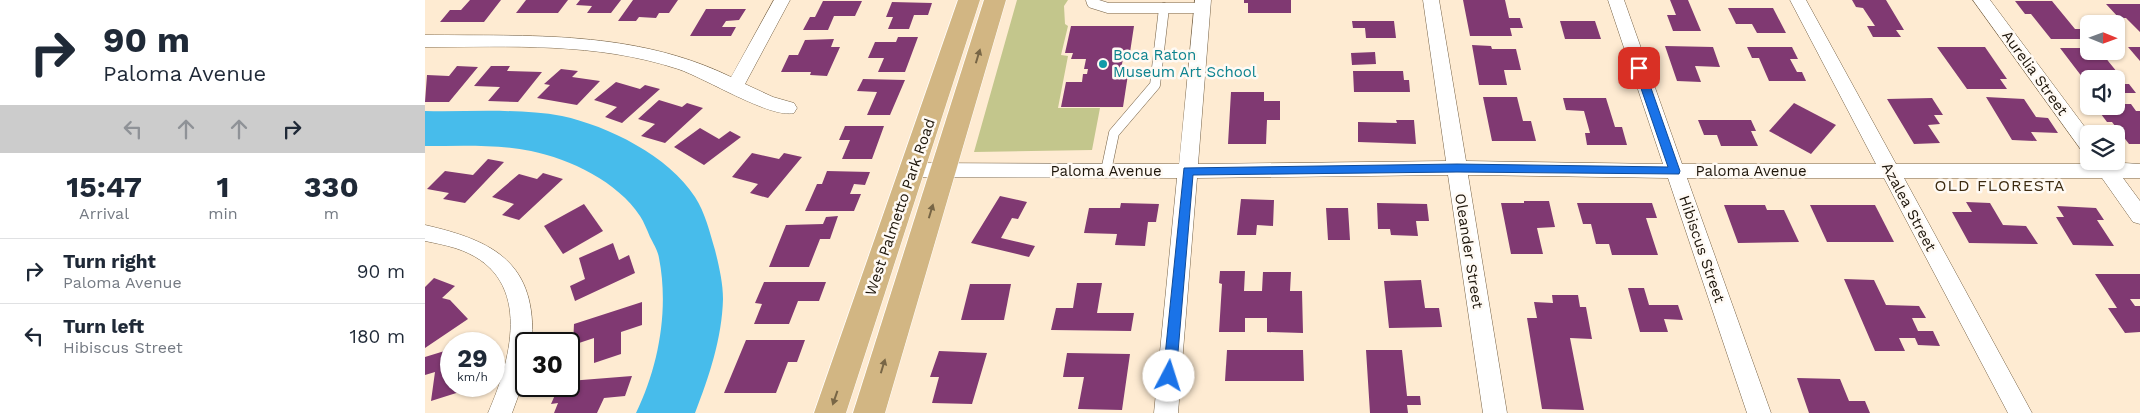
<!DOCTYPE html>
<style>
:root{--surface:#fff;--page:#f6f6f7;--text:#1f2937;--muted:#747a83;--line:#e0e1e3}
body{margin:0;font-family:"Work Sans",sans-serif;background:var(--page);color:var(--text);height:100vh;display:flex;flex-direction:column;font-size:19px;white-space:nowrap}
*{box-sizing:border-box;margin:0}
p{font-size:16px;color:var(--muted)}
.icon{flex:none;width:28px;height:28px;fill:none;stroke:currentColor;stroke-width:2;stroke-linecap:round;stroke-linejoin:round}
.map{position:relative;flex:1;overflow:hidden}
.sheet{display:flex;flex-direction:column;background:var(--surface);width:425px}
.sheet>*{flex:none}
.guide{background:#fff;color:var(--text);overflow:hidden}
.needle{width:32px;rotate:91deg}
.tools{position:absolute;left:1655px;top:15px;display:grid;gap:10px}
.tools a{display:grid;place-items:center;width:45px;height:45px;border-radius:8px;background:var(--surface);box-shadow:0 1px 4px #0004;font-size:25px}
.speed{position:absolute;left:15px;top:332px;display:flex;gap:10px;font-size:25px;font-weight:700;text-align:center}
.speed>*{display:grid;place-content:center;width:65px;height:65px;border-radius:50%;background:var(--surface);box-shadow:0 1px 4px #0004;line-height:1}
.speed small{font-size:12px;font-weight:400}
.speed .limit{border:2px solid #111;border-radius:8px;background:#fff;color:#111}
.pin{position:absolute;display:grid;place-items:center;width:42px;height:42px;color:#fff;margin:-21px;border-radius:10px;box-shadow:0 2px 8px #0006}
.me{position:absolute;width:55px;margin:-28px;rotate:5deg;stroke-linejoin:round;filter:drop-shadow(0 0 4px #0008)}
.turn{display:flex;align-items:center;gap:18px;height:105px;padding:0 20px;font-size:22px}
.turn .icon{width:65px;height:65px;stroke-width:2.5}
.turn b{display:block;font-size:35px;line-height:42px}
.lanes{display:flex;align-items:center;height:48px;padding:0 20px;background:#0003;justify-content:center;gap:25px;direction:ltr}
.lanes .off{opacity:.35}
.eta{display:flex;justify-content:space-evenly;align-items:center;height:85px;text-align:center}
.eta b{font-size:30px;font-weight:700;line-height:35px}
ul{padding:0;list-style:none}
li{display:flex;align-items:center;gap:15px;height:65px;padding:0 20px;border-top:1px solid var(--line)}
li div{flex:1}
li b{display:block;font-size:19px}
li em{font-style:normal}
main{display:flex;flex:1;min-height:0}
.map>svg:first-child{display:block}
.green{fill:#c3c68c}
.water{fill:#47bceb}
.building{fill:#803972}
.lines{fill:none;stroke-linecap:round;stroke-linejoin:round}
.service-casing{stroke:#766246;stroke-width:11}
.minor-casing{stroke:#766246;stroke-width:1}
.primary-casing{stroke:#fff;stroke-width:1}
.service{stroke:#fff;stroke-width:10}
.minor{fill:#fff;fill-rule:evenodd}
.primary{fill:#d2b683;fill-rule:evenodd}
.oneway{fill:#786646}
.route{fill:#1a73e8;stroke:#114b97}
.culture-dot{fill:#0f9aa8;stroke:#fffaf4;stroke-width:2}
.labels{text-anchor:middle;stroke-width:5;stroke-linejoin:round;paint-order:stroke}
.culture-label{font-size:15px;fill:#0d838f;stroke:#fffaf4;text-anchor:start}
.street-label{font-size:15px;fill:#1d150a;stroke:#fffaf4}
.neighbourhood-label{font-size:16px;letter-spacing:1px;fill:#3d2b10;stroke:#fffaf4}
</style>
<main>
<section class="sheet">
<div class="guide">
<div class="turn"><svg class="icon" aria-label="right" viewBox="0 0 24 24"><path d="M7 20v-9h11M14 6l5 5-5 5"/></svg><div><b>90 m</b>Paloma Avenue</div></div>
<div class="lanes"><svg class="icon off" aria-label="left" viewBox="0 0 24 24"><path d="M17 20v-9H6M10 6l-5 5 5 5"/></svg><svg class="icon off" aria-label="ahead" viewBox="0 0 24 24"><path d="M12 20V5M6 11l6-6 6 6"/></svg><svg class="icon off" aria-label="ahead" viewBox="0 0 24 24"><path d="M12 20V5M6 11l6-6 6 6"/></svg><svg class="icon" aria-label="right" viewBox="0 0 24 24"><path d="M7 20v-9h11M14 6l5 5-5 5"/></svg></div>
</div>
<div class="eta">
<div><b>15:47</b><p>Arrival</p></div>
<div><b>1</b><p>min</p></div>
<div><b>330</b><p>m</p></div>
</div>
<ul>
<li><svg class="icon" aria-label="right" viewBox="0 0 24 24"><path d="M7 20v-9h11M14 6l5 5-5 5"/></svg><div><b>Turn right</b><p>Paloma Avenue</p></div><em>90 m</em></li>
<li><svg class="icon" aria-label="left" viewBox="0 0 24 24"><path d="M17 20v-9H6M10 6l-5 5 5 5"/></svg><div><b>Turn left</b><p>Hibiscus Street</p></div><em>180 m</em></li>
</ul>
</section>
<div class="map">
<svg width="1715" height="413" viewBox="0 0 1715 413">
<rect width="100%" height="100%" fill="#feebd2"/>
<!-- green -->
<path class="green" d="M592 0H643L639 6 640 24 643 26 636 55 643 56 633 108H675L667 150 549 152Z"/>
<!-- water -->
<path class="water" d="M0 111C45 112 93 108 137 116 183 126 244 156 270 197 280 212 285 233 290 250 294 266 298 283 298 299 297 338 284 377 270 413H211C234 366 244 309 234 258 233 251 228 243 225 237 222 230 219 222 215 216 193 182 145 159 106 151 72 144 35 146 0 146Z"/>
<!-- building -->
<g class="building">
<path d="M45 0H76L59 22H15L25 10H36Z"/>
<path d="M101 0H143L133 13H91Z"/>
<path d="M155 0H196L186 13H162L167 6 151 5Z"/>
<path d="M208 0H253L244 13H234L231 18 214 17 211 21H193Z"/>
<path d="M819 0H866V13H823V3H819Z"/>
<path d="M1038 0H1080L1084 18H1095L1098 28H1085L1087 36H1045Z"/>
<path d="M1245 0H1263L1276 31H1248L1242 15H1251Z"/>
<path d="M1427 0H1461L1479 30H1471L1476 37H1448L1442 26H1450L1438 8 1431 7Z"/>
<path d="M398 1H437L430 16H409L403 30H378L385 17H390Z"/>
<path d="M1590 1H1627L1650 29H1660L1664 33V39H1626L1606 14H1600Z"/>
<path d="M467 2 507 3 503 15H489L484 29H463L468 17H461Z"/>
<path d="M1681 4H1715V32L1701 18H1694Z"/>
<path d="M1303 8H1348L1361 33H1332L1327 24H1311Z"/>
<path d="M281 9H321L314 20 301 21 297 27H311L306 36H265Z"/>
<path d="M927 21H969L971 38H941L940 28H928Z"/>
<path d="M1135 21H1170L1176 39H1140Z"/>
<path d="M646 26H709L704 59H698L696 69 704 68 698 107H636L641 82H657L658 74H662L663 69H659L661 59H646L648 53H640Z"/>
<path d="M473 37H493L480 72H453L459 58H443L450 42H471Z"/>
<path d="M409 39 406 47H415L402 76 385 75 386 72H356L364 55H373L380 40Z"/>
<path d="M1047 45 1066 46 1067 49H1091L1096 70H1079L1082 85H1054Z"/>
<path d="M1240 46 1288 47 1295 67 1270 66 1276 82 1252 81Z"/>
<path d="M1322 47H1367L1373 59H1365L1372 72H1377L1381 81H1344L1334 58H1327Z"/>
<path d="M1512 47H1560L1582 79H1575L1582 89H1542Z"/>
<path d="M1703 47H1715V61Z"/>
<path d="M1635 48H1664V51H1675L1692 72H1685L1690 79H1664V86Z"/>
<path d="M950 52 951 64 927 65 926 53Z"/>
<path d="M32 66 53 67 24 102H0L2 75 24 76Z"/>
<path d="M66 66H85L82 71 117 72 93 102 63 101 75 87 49 86Z"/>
<path d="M136 69 153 71 147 77 175 81 152 105 112 98 125 85 119 84Z"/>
<path d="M928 71H978L979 80H984L985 92H929Z"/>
<path d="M438 79 480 80 465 115H442L452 92 432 91Z"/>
<path d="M1691 80 1695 84H1704L1711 93H1691Z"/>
<path d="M191 82 215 89 220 85 235 89 197 123 180 117 192 107 169 100Z"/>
<path d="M806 92H839V101H855V120H842L841 144H803Z"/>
<path d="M1058 97H1092L1098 121H1106L1111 141H1067Z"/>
<path d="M1561 97 1599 99 1611 117 1623 118 1633 133 1606 132 1612 141 1587 140Z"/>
<path d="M1138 98H1181L1190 127H1197L1202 145H1162L1160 133H1165L1159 111 1141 110Z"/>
<path d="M1507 98 1518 115H1509L1515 124 1503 125 1515 143 1489 144 1462 99Z"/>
<path d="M234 100 257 107 262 103 278 108 240 143 216 136 230 124 213 119Z"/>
<path d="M1369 103 1411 125 1386 154 1344 131Z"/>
<path d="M1691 104H1706L1711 111H1715V144H1704L1687 122H1682L1670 106H1691Z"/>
<path d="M971 120H989L991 144 933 142V122L972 123Z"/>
<path d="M1273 120H1326L1331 131H1326L1333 146H1296L1292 135H1279Z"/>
<path d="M420 126H459L447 159H417L425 140H414Z"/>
<path d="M275 128 294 139 305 131 316 137 279 165 249 147Z"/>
<path d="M327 153 354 159 359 153 377 157 343 198 325 193 333 184 307 177Z"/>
<path d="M63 159 79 162 40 203 18 199 24 193 2 189 20 171 48 175Z"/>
<path d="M402 171 445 172 440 185 429 184 425 194H436L429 211H380L392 184H397Z"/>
<path d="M118 173 138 179 94 220 77 215 89 204 67 197 94 174 112 179Z"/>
<path d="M575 196 602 202 593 219 587 218 576 238 610 246 604 257 546 243Z"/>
<path d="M816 199 849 200 848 226 832 225 831 235H812Z"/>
<path d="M1099 201H1124L1130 227 1112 228 1118 254H1086L1076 203H1099Z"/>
<path d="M1541 202 1565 203 1578 225 1601 226 1613 244 1544 243 1527 212H1547Z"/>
<path d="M696 203 734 204 731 222H723L720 246 690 245 692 234 659 233 664 208H695Z"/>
<path d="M952 203 1002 204 1004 221H991L993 236 966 235 965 229H953Z"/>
<path d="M1152 203H1227L1232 218H1221L1233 255H1187L1184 244H1171L1166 224H1158Z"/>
<path d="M159 204 178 231 138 254 119 226Z"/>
<path d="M1299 205H1340L1342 210H1359L1374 242 1313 243Z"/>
<path d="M1385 205H1450L1469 242H1402Z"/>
<path d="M1632 206 1671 208 1679 220H1672L1689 246 1648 245 1631 217H1639Z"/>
<path d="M901 208H923L925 240H903Z"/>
<path d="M413 216 405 239H395L384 267H344L361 225 398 224 401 217Z"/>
<path d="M188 243 194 260 204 255 210 273 150 301 145 286 160 279 154 258Z"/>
<path d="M795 271H820L819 291H837L838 272H866L865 291H877L878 333 842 332V318H820V332H794L797 284 794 283Z"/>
<path d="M1670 274H1715V299H1705L1710 306H1715V332L1700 333 1683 308H1692Z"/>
<path d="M9 278 30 286 17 298 25 300 43 319 0 348V287Z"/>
<path d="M1419 279 1449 280 1461 305 1494 306 1501 318H1487L1493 331H1508L1515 346 1493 345 1490 338H1474L1480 351H1450Z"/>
<path d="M996 280 1000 308H1014L1017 327 964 328 959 281Z"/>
<path d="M339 282H401L394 301H373L364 324H329L337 304 330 303Z"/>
<path d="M652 283H677L672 313H709L706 331 626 330 631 308H648Z"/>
<path d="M545 284H586L579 320H536Z"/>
<path d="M1203 288H1219L1224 305H1253L1258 320 1239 319 1243 332H1215Z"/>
<path d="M1127 295H1153L1155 307H1161L1167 339 1145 338 1159 410 1117 409 1102 318H1112L1109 302 1128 303Z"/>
<path d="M217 302V325L196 332V354L169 363V338L148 345 149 324Z"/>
<path d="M321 340H380L372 362H363L351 393H299Z"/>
<path d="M26 349V386H44V389L6 401 10 372 0 375V357Z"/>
<path d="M802 350H878L879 381H800Z"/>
<path d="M941 350H977L982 396H995L996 405H982L983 413H945Z"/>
<path d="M514 351 562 353 547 404 507 403 514 377H505Z"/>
<path d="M642 353 705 354 697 410 653 409 659 377H638Z"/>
<path d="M207 376 200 396 179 398 172 413H129L133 403 126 404 134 386H144V381Z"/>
<path d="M1372 378 1415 379 1424 401H1440L1445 413H1384Z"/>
</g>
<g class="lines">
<!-- service casing -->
<g class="service-casing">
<g id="service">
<path d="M666 0 667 3 683 8H778"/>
<path d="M681 171 689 133 730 85 739 8"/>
</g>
</g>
<!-- minor casing -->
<g class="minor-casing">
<g id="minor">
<path d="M349 0H365L320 84 348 97 369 103 372 108 369 113C346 119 280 78 253 69 171 42 86 47 0 47V35C104 36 210 30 306 77Z"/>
<path d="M770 0H786L773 164 1021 161 998 0H1014L1041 161 1238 164 1183 0H1199L1257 164H1451L1365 0H1381L1471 164H1667V161L1715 164V178H1698L1715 201V224L1708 222 1677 178H1479L1607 413H1583L1459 178H1262L1346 413H1322L1243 178 1043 175 1082 413H1058L1023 175 772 178 753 413H729L752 178 488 177 481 175 478 170 481 165 488 163 754 164Z"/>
<path d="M1548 0H1565L1665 134 1664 153 1657 151Z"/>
<path d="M0 225C70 241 112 263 107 344H101V375L87 413H63C88 356 109 273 30 248 20 245 10 243 0 241Z"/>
</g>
</g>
<!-- primary casing -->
<g class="primary-casing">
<g id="primary">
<path d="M533 0H555L421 413H389Z"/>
<path d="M559 0H581L460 413H428Z"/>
</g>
</g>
<!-- service -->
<use href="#service" class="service"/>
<!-- minor -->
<use href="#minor" class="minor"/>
<!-- primary -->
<use href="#primary" class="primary"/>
</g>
<!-- one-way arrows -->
<defs><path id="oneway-solid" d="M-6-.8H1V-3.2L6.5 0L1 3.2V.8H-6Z" transform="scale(1.25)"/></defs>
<g class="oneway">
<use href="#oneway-solid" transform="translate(553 56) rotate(-73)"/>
<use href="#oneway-solid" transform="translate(506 211) rotate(-73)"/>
<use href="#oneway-solid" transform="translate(458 366) rotate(-73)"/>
<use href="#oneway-solid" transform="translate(410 398) rotate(109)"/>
</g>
<!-- route -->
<path class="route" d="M1214 65 1219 68 1255 171 1254 174 1032 172 768 175 751 376 749 380H740L738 376 759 168 1032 164 1243 167 1209 68Z"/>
<!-- markers -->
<circle class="culture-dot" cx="678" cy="64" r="5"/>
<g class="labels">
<!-- culture labels -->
<g class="culture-label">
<text x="688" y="60">Boca Raton<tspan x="688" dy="17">Museum Art School</tspan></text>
</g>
<!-- street labels -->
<g class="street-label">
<text transform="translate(1610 73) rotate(54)" y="5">Aurelia Street</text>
<text x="681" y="176">Paloma Avenue</text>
<text x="1326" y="176">Paloma Avenue</text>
<text transform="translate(475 207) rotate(-71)" y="5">West Palmetto Park Road</text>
<text transform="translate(1484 207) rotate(62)" y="5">Azalea Street</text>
<text transform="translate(1277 249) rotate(71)" y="5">Hibiscus Street</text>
<text transform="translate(1044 251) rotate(81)" y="5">Oleander Street</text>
</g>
<!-- neighbourhood labels -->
<g class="neighbourhood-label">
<text x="1575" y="191">OLD FLORESTA</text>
</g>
</g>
</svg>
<div class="tools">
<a><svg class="needle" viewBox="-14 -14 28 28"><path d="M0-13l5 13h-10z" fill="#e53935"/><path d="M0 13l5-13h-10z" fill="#747a83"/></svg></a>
<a><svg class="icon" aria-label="sound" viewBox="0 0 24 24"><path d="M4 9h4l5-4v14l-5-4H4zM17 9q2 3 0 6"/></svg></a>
<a><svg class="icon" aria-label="layers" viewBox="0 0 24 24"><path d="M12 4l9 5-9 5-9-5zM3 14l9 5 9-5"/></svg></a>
</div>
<div class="speed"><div>29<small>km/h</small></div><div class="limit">30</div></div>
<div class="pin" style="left:1214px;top:68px;background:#d93025"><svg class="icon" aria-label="arrive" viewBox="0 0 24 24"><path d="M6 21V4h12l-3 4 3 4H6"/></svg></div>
<svg class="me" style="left:744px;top:376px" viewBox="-20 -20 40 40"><circle r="19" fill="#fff"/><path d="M0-13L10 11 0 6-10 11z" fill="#1a73e8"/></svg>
</div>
</main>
